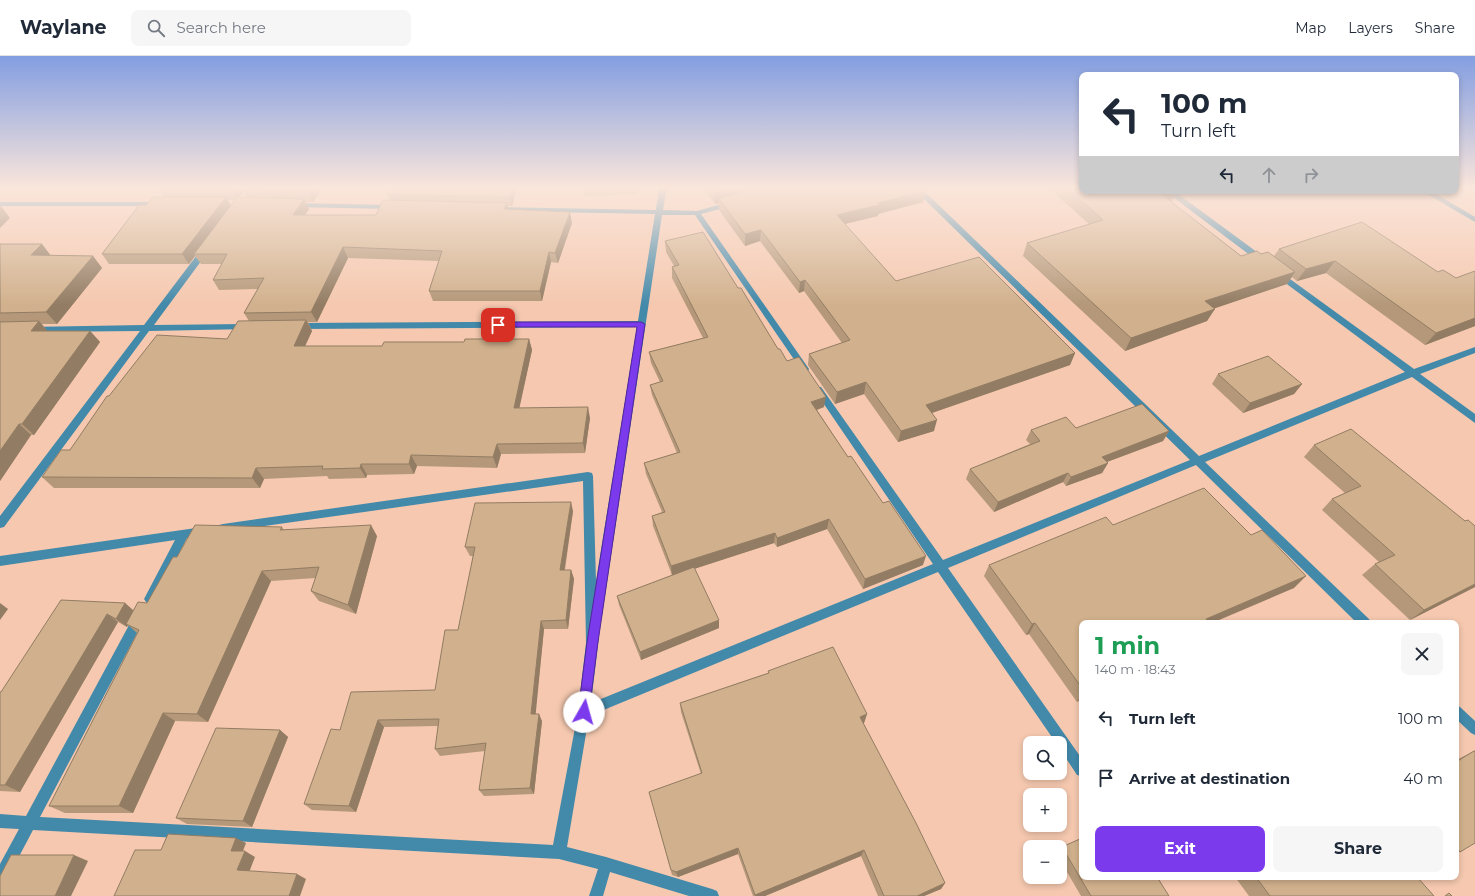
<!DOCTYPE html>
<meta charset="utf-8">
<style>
:root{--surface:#fff;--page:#f6f6f7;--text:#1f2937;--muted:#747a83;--line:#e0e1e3;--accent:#7c3aed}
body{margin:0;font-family:Montserrat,sans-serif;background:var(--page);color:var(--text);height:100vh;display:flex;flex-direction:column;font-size:15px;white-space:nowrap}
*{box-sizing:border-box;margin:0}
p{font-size:13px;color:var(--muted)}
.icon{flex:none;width:22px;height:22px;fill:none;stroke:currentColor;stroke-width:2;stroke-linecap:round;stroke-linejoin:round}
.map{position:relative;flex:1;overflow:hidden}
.drawer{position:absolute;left:1079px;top:564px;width:380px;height:260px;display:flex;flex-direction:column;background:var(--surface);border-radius:8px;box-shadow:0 2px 6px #0003}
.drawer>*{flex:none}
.top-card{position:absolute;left:1079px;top:16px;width:380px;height:122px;border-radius:8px;box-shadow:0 2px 6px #0003;background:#fff;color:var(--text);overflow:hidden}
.buttons{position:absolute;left:1023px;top:680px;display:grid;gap:8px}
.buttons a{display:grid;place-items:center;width:44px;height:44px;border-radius:8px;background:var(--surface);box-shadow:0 2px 6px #0003;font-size:20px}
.pin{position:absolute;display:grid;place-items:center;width:34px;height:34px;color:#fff;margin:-17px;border-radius:8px;box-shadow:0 2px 6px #0006}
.me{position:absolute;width:44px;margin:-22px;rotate:7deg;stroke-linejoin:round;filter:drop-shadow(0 0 3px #0008)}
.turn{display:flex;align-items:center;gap:14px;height:84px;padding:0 16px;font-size:18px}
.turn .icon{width:52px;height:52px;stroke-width:2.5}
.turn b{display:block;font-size:28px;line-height:34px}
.lanes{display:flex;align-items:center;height:38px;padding:0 16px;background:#0003;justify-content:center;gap:20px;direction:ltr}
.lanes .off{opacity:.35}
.round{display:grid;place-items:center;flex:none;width:42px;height:42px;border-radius:8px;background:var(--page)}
.headline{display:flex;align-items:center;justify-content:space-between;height:68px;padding:0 16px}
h1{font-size:24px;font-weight:700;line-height:30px;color:#1e9e55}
.button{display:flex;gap:8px;margin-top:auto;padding:8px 16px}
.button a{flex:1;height:46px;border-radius:8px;background:var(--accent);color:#fff;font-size:16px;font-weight:700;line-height:46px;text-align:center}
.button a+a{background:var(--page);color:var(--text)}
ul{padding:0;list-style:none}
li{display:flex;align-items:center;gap:12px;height:60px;padding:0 16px}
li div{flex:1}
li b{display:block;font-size:15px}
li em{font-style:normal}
header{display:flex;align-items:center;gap:24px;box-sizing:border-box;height:56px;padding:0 20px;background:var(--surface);border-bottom:1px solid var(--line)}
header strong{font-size:19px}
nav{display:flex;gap:22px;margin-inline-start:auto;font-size:14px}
.search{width:280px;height:36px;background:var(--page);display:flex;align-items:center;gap:10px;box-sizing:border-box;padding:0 14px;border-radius:8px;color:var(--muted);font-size:15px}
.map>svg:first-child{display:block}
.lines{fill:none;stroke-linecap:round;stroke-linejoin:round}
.minor{fill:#4289aa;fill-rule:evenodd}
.wall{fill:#b49879;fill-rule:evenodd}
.shaded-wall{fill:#927c63}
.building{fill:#d1b18d;stroke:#927c63}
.route{fill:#7c3aed;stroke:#51269a}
</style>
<header>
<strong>Waylane</strong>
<div class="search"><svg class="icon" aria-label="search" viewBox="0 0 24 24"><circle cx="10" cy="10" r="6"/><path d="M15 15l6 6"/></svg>Search here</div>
<nav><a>Map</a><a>Layers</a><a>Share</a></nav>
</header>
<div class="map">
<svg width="1475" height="840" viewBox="0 0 1475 840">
<rect width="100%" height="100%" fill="#f5c8af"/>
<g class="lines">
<!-- minor -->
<g class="minor">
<path d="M659 131H667L663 154 697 155 732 145H735V149L701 158 809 313 808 315H802L695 159H662L602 560 600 564 597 565 599 580 591 647 933 508 815 335 813 333 815 331H821L943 504 1190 404 912 131H920L1199 400 1405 316 1276 220V216L1279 215 1414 313 1475 291V297L1420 318 1475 358V367L1412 321 1205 406 1369 563 1371 567H1357L1196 409 948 512 1082 703V720L1077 719 1060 693V687H1056L938 516 589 660 567 791 606 801 712 833 717 835 719 840H689L610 816 603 840H589L598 813 559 803 33 774 5 827 0 829V808L19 773 0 772V758L26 760 135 558 139 557 143 558 145 562 143 566 40 761 553 789 578 656 586 587 583 425 223 476 219 475 218 472 219 469 223 468 588 416 592 417 593 420 596 525 637 271 297 273 293 270 297 267 638 265 655 158 495 155 491 153 495 151 656 154Z"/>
<path d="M1165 135H1174L1265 202V206H1259Z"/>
<path d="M1422 135H1431L1475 161V166Z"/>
<path d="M0 146H159L163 148 159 150H0Z"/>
<path d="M292 147 393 149 397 151 393 153 295 151 291 149Z"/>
<path d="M203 191H206L210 193 154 269 247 268 250 269 251 271 250 273 149 275 4 471 0 472V460L140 275 31 276 28 275 27 273 28 271 144 269Z"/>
<path d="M203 471 207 472 208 475 207 478 187 482 154 546 150 548 146 546 144 543 175 484 0 510V500Z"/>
<path d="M1456 649 1460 651 1475 665V679L1471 677 1456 663Z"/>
</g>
</g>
<!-- wall -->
<g class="wall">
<path d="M323 131 313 146H305L309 153 304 159H376L389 144 387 138 517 131 512 150H507L508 154 572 167 558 207 551 206 542 245H433L429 235 439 205 348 202 317 266H308L312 275 305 290H382L529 283 532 294 519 352 590 362 585 397 501 398 497 412 417 410 414 418 367 419 366 422 329 423 327 420 264 423 260 432H54L42 421 70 394 109 340 227 283 249 265 244 257 258 233 219 234 213 224 222 208H201L195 200 189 208H109L102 198 146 149 164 141 159 134ZM244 135 247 142 239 141ZM228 144H235L231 150Z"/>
<path d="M582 131H639L638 138 584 140Z"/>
<path d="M702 131H921L925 135 923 146 878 158V160L845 168 896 225 1075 297 1070 309 932 357 934 375 898 386 864 338 835 348 808 309 809 298 842 287 804 235 799 237 760 185 745 190 719 154V147L715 148Z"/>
<path d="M1052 131H1082L1177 135 1172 146 1241 200 1261 198 1274 200 1279 193 1438 216 1456 222 1475 215V270L1425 289 1326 217 1297 225 1292 221 1287 228 1214 252 1207 265 1125 295 1023 200 1027 187 1089 168 1051 134Z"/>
<path d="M665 185 738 232 778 293 824 351 817 354 848 401 923 509 863 533 827 473 777 491 774 487 694 513 719 572 641 604 619 549 617 540 672 519 653 470 652 460 662 456 646 418 644 407 677 397 652 339 650 329 660 326 651 307 649 296 703 282 672 222V211L674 210 666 196Z"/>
<path d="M0 188H42L50 199 93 200 102 212 57 268H42L47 275H90L100 286 34 379H31L0 425Z"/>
<path d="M1218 318 1302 328 1294 338 1243 357 1212 328Z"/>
<path d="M1076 372 1169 375 1163 385 1107 406 1108 407 1102 417 1066 430 1063 426 994 456 966 423 970 413 1030 388 1026 384 1031 374Z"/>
<path d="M1314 389 1475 470V531L1410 564 1362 519 1375 508 1379 506 1322 454 1332 443 1345 437 1304 401Z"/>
<path d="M573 455 565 514H571L574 523 568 573H544L535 658 542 665 534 738 484 740 479 734 485 695 440 700 435 693 438 670 384 671 356 756 312 754 304 748 340 674 435 634 458 574 473 500H470L465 491Z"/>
<path d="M1113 469 1294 532 1082 567V643L1077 646 1029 578 1026 579 984 520 989 509Z"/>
<path d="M282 471 284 474 377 480 356 558 319 545 311 535 316 522 271 525 208 666 175 665 133 757H65L49 750 137 577 128 569 127 571 118 566 20 736 0 735V636H1L125 547 133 554 147 547 177 501Z"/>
<path d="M768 615 867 658 864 667H863L945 827 941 833 924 840H878L861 800 765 840H753L738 798 678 821 672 819 649 736 701 718 681 656 680 647 768 617Z"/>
<path d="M280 674 288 681 252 771 187 768 176 762Z"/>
<path d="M1474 695 1460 796 1456 797V704Z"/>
<path d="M1062 791 1169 840H1081L1060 804V793Z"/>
<path d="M1235 821H1417L1434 840H1249Z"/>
</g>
<!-- shaded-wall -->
<g class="shaded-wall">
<path d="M234 131H247L244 134V135L237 144 232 134Z"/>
<path d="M312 131H323L313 146 309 136Z"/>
<path d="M512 131H517L512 150 509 141Z"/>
<path d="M734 131H772L719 143V147L715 148 714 137Z"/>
<path d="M925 135 923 146 878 158V160L836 170 837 159 878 147Z"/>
<path d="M1171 135H1177L1171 146 1161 138Z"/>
<path d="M226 141 232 152 194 198 195 200 189 208 182 198Z"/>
<path d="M304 143 309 153 298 169 293 159Z"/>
<path d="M507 147 509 157 504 153Z"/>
<path d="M1 150 10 162 0 172V151Z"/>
<path d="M570 156 572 167 558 207 555 197Z"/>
<path d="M761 174 760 185 745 190V178Z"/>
<path d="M42 188 51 200 31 199Z"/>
<path d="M343 191 348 202 317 266 311 256Z"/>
<path d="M549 196 551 206 542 245 540 235Z"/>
<path d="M93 200 102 212 57 268 46 256Z"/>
<path d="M1335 205 1326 217 1297 225 1306 213Z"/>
<path d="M1295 216 1287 228 1198 258 1205 245Z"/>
<path d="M805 224 804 235 799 237 800 226Z"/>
<path d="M1215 253 1207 265 1125 295 1131 282Z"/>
<path d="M1475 262V270L1425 289 1436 277Z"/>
<path d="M306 264 312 275 300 301 294 290Z"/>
<path d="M39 265 49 277 31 275Z"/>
<path d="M90 275 100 286 34 379 22 368Z"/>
<path d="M529 283 532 294 517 363 514 352Z"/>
<path d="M1075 297 1070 309 923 360 926 349Z"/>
<path d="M866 326 864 338 835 348 837 336Z"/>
<path d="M1302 328 1294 338 1243 357 1250 347Z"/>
<path d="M826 341 824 351 810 356 811 346Z"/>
<path d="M588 351 590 362 585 397 583 387Z"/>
<path d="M937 364 934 375 898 386 901 375Z"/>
<path d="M19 368 31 379 0 425V395Z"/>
<path d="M1169 375 1163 385 1096 410 1102 401Z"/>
<path d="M497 388 501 398 497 412 493 401Z"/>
<path d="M411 399 417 410 414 418 409 408Z"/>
<path d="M1108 407 1102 417 1066 430 1071 421Z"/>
<path d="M361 408 367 419 366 422 360 412Z"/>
<path d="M256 412 264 423 260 432 252 422Z"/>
<path d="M1068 417 1063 426 994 456 998 446Z"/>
<path d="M571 446 573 455 563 523 560 514Z"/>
<path d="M829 463 827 473 777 491V482Z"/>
<path d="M371 469 377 480 356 558 348 549Z"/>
<path d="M775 477 774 487 672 520 671 510Z"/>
<path d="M926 500 923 509 863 533 865 523Z"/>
<path d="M571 514 574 523 568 573 566 564Z"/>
<path d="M262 515 271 525 208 666 197 658Z"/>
<path d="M1306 520 1294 532 1212 567H1202L1206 563Z"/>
<path d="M1475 528V531L1410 564 1424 554Z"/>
<path d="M0 547 8 553 0 564Z"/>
<path d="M125 547 135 556 126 568 128 569 127 571 116 563Z"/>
<path d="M107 558 118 566 20 736 5 729Z"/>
<path d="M719 564V572L641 604 640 596Z"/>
<path d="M541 565 544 573 535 665 531 658Z"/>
<path d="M1035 567 1029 578 1026 579 1032 568Z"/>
<path d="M1082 639V643L1077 646Z"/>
<path d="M163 657 175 665 133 757 119 750Z"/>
<path d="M539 658 542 665 534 738 530 732Z"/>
<path d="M867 658 864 667 858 669 860 661Z"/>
<path d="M378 664 384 671 356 756 349 750Z"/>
<path d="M280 674 288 681 252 771 243 765Z"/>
<path d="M236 782 246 787 241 800 231 795Z"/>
<path d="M738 792V798L678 821 676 816Z"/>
<path d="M864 794 861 800 765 840H755V839Z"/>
<path d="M245 795 255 801 248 819 237 814Z"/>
<path d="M74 799 88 805 71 840H55Z"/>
<path d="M297 818 306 823 300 840H289Z"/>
<path d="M945 827 941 833 924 840H917Z"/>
</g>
<!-- building -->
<g class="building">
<path d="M162 131H234L232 134H159Z"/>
<path d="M246 131H312L309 136 244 134Z"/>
<path d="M391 131H512L509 141 387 138Z"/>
<path d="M710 131H734L714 137Z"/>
<path d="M758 131H921L925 135 878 147 879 149 837 159 896 225 979 201 1075 297 926 349 937 364 901 375 866 326 837 336 809 298 850 284 805 224 800 226 761 174 745 178 719 143Z"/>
<path d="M1066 131H1082V135H1171L1161 138 1241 200 1257 195 1261 198 1268 196 1295 216 1205 245 1215 253 1131 282 1027 187 1103 164Z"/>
<path d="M153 141H226L182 198H102L139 149H146Z"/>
<path d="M237 141 304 143 293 159H376L383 144 507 147 504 153 570 156 555 197 549 196 540 235H429L442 195 343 191 311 256 244 257 264 222 213 224 227 198H194Z"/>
<path d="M1362 166 1438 216 1443 214 1456 222 1475 215V262L1436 277 1335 205 1306 213 1279 193Z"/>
<path d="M703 176 738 232H741L778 293H780L787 305 799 301 826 341 811 346 848 401 851 400 883 447 889 445 926 500 865 523 829 463 777 482 775 477 671 510 652 460 665 456 644 407 680 396 650 329 663 325 649 296 708 281 672 211 679 209 665 185Z"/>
<path d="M0 188H42L31 199 93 200 46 256 0 257Z"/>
<path d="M306 264 294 290H382L384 286H464L465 283H529L514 352 588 351 583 387 497 388 493 401 411 399 409 408H361L360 412 322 413 323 410 256 412 252 422 42 421 61 394H70L107 340H109L157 279 227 283 238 265Z"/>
<path d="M39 265 31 275H90L22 368H19L0 395V266Z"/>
<path d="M1268 300 1302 328 1250 347 1218 318Z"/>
<path d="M1142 348 1169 375 1102 401 1108 407 1071 421 1068 417 998 446 970 413 1040 385 1031 374 1066 361 1076 372Z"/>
<path d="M1351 373 1465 465 1468 464 1475 470V528L1424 554 1375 508 1395 499 1332 443 1361 430 1314 389Z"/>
<path d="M1204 432 1251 479 1262 474 1306 520 1206 563 1210 567H1082V632L1035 567 1032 568 989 509 1106 461 1113 469Z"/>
<path d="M571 446 560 514H571L566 564 541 565 531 658H539L530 732 479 734 486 687 435 693 439 663 378 664 349 750 304 748 331 673 340 674 351 636 435 634 445 574H458L475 491H465L475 447Z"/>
<path d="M195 469 282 471 280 474 371 469 348 549 311 535 319 511 262 515 197 658 163 657 119 750H49L139 574 126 568 138 546 147 547 173 501H177Z"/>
<path d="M694 511 719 564 640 596 617 540Z"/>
<path d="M61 544 125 547 116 563 107 558 5 729H0V636H1Z"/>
<path d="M833 591 867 658 860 661 916 767 945 827 917 840H884L864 794 755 839 738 792 676 816 671 814 649 736 702 717 680 647 769 617 768 615Z"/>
<path d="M216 672 280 674 243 765 176 762Z"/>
<path d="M1474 695H1475V787L1460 796 1456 791V706Z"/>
<path d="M168 778 236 782 231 795H245L237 814 297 818 289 840H114L135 794H161Z"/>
<path d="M1082 782V821H1157L1169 840H1091L1062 791Z"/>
<path d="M11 799H74L55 840H0V820Z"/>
<path d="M1256 821H1417L1434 840H1270Z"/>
<path d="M1449 837 1452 840H1445Z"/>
</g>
<!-- sky -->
<linearGradient id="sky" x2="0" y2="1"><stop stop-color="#839ee1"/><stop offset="0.53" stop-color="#fae6db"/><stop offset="1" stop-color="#fae6db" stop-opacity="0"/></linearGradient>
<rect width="1475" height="249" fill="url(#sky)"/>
<!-- route -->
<path class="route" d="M498 266H641L645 268 598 586 589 656 588 660 584 662 580 660 578 656 587 586 637 271H495V267Z"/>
</svg>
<div class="buttons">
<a><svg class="icon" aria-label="search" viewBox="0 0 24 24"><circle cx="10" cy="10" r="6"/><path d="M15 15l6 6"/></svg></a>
<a>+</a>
<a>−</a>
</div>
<div class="pin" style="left:498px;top:269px;background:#d93025"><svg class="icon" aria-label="arrive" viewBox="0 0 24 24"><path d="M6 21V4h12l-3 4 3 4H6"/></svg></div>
<svg class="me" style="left:584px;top:656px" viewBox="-20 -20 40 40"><circle r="19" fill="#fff"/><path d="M0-13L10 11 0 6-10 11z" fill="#7c3aed"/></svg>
<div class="top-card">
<div class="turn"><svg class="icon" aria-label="left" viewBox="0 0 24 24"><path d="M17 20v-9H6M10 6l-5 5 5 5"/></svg><div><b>100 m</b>Turn left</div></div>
<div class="lanes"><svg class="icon" aria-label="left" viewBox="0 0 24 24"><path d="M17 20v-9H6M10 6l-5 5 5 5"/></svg><svg class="icon off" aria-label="ahead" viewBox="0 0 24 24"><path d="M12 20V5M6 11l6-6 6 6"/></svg><svg class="icon off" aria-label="right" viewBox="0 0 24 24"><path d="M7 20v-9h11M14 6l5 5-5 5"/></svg></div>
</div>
<section class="drawer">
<div class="headline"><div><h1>1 min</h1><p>140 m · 18:43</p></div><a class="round"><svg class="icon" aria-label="close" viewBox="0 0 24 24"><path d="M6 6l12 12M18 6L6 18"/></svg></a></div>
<ul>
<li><svg class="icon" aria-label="left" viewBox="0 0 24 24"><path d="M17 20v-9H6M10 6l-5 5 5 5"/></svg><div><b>Turn left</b></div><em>100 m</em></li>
<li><svg class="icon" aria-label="arrive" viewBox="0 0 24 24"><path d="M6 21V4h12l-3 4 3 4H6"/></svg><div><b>Arrive at destination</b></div><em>40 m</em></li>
</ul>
<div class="button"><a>Exit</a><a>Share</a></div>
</section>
</div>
